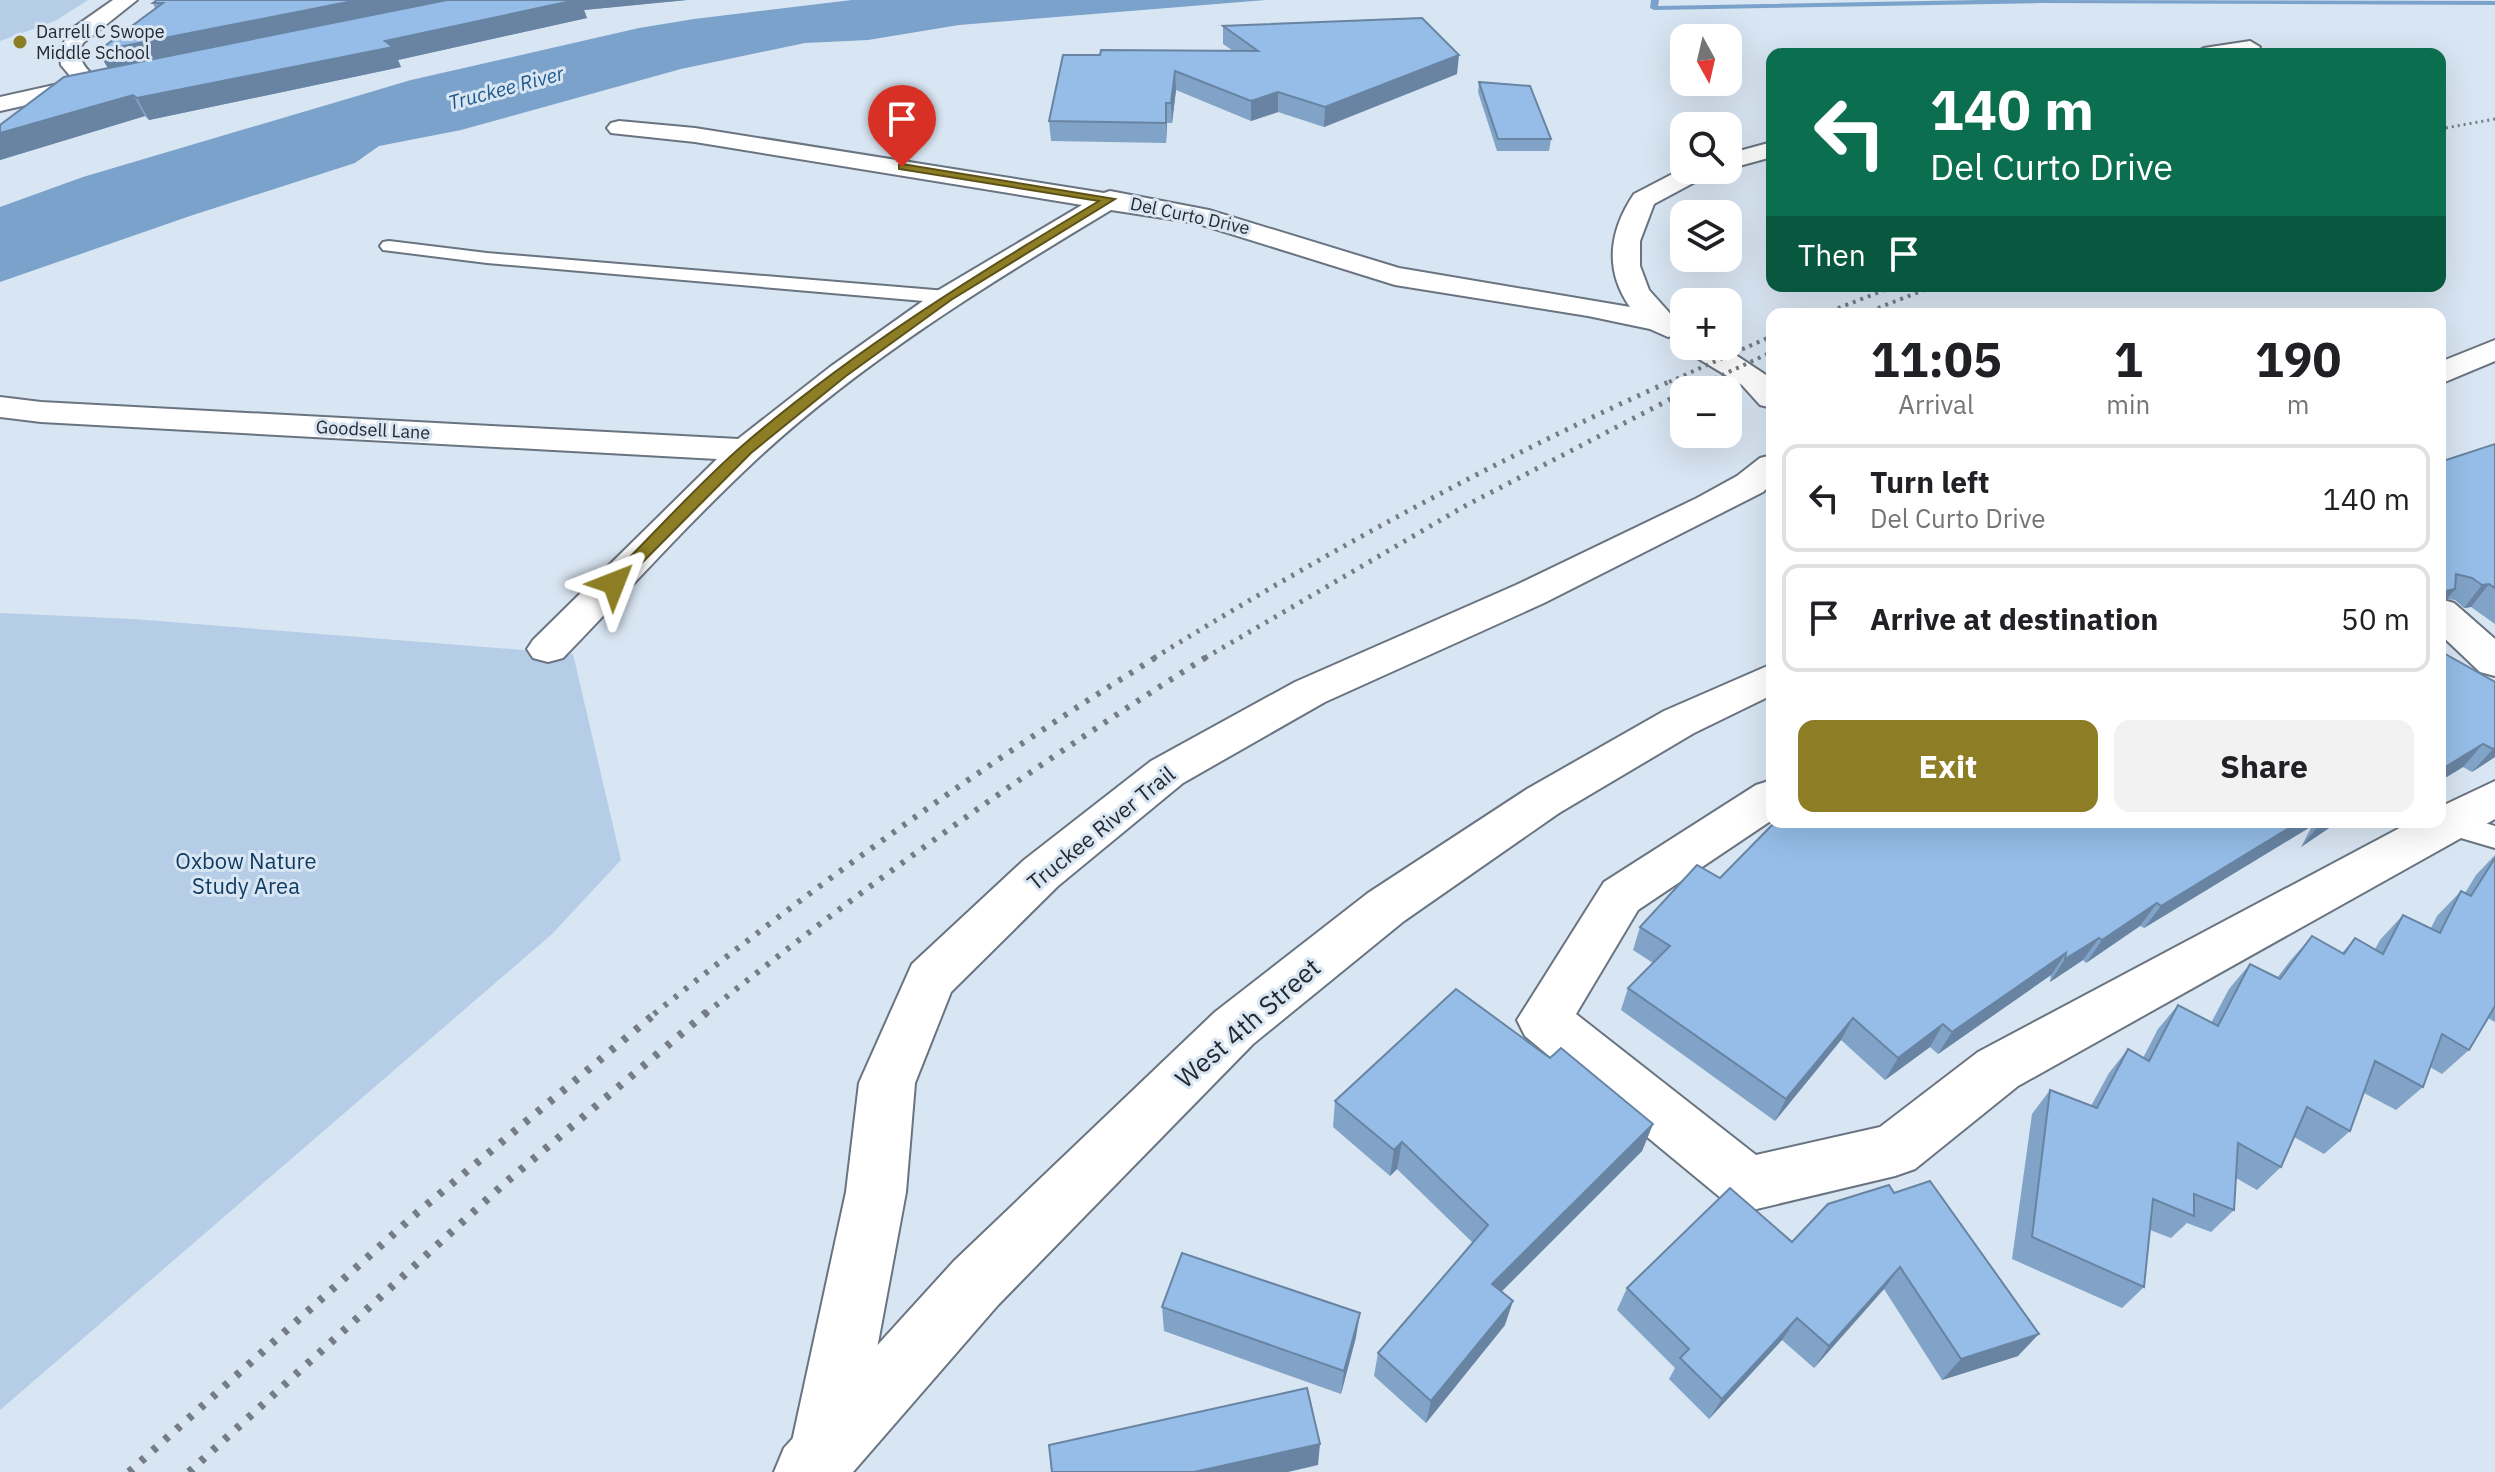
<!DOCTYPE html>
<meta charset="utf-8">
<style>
:root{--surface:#fff;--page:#f2f2f2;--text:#202124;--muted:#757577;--line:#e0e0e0;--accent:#8d7e25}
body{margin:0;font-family:"IBM Plex Sans",sans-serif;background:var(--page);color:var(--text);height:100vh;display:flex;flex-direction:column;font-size:30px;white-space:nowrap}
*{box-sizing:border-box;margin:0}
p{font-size:26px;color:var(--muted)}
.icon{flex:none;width:44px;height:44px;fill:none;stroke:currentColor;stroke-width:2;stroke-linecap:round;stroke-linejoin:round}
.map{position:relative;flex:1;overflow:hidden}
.details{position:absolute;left:1766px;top:308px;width:680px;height:520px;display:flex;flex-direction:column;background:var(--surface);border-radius:16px;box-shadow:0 8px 32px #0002}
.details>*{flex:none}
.guide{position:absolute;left:1766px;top:48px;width:680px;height:244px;border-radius:16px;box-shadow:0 8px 32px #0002;background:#0b6e4f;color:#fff;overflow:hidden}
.needle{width:52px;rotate:172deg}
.controls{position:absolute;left:1670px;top:24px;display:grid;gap:16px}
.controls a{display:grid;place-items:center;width:72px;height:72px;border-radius:16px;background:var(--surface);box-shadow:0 8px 32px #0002;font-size:40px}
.pin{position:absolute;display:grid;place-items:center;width:68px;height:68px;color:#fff;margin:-82px -34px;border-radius:50% 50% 50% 0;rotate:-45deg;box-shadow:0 0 8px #0007}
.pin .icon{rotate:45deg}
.me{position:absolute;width:88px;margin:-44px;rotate:45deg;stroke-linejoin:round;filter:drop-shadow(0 0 6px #0008)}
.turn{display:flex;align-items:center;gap:28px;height:168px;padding:0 32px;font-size:36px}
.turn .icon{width:104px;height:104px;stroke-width:2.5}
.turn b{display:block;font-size:56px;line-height:68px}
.then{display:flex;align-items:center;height:76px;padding:0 32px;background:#0003;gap:16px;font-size:30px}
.eta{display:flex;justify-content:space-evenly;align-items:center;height:136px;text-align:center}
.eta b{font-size:48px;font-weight:700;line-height:56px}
.cta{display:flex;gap:16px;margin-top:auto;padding:16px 32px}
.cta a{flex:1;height:92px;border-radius:16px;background:var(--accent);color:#fff;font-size:32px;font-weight:700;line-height:92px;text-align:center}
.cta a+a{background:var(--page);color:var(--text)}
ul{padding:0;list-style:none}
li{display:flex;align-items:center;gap:24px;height:108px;margin:0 16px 12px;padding:0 16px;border:4px solid var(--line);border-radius:16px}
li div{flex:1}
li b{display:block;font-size:30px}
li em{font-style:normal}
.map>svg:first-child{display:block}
.green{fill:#b5cde6}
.water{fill:#7ba2cb}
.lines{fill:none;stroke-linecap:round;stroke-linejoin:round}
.stream{fill:#7ba2cb;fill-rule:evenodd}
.lane-casing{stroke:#697480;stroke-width:4}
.street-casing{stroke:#697480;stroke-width:4}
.secondary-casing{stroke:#697480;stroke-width:4}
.lane{fill:#fff;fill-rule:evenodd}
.street{fill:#fff;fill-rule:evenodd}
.secondary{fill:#fff;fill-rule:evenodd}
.rail-far4{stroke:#747c85;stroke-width:3;stroke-dasharray:2 4;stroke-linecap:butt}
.rail-far3{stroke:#747c85;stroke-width:4;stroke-dasharray:3 5;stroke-linecap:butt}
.rail-far2{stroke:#747c85;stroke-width:5;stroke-dasharray:3 7;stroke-linecap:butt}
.rail-far1{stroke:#747c85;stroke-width:6;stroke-dasharray:4 9;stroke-linecap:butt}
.rail{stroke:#747c85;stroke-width:8;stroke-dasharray:5 11;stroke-linecap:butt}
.wall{fill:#80a3c7}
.shaded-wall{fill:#6884a2}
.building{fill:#95bde7;stroke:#6884a2;stroke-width:2}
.route{fill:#8d7e25;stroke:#5c5218;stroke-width:2}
.poi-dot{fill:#8d7e25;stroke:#d8e5f2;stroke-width:3}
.labels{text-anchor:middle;stroke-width:6;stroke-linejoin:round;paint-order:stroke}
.far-poi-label{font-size:18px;fill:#262a30;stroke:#d8e5f2;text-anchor:start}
.far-street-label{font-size:18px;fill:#262a30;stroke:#d8e5f2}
.far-water-label{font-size:20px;font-style:italic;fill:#1f598c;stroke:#d8e5f2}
.street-label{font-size:22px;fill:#262a30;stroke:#d8e5f2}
.park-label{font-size:22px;fill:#0f3b62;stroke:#d8e5f2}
.near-street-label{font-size:26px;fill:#262a30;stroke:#d8e5f2}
</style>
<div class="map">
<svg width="2495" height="1472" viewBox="0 0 2495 1472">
<rect width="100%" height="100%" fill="#d8e5f2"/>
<!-- green -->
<g class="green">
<path d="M0 0H88L55 21 0 41Z"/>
<path d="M0 613 133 619 573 654 621 860 552 934 0 1410Z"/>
</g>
<!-- water -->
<path class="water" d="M852 0H1266L959 25 868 40 805 43 681 69 461 130 379 146 355 163 190 216 0 282V207L83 177 411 80 639 28 694 19Z"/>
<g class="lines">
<!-- stream -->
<path class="stream" d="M1651 0H1659L1658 6 1979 0 2495 1V5L2041 3 1654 10 1650 8Z"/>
<!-- lane casing -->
<g class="lane-casing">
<g id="lane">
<path d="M389 241 487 253 947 291 956 297 947 303 487 263 383 250 380 246 383 242Z"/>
<path d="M2448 812 2495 826V848L2437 831 2434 822H2440V814Z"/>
</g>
</g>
<!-- street casing -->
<g class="street-casing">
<g id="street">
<path d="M113 0H137L83 43C74 62 90 70 100 84L97 89H81L61 65 59 50 73 28Z"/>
<path d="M2250 41 2260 47 2257 51 2193 54 2204 48Z"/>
<path d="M619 121 695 128 1104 193 1110 191 1209 210 1399 268 1630 307C1604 270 1609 231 1634 194L1684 168 1712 170 1708 175 1654 204 1640 241V266L1649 290 1683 328 1679 334 1668 337 1650 329 1588 316 1395 285 1196 223 1111 210C988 284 864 360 758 458 690 521 627 592 563 658L548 662 533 658 527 649 533 640 717 459 41 422 0 417V397L41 402 738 439 830 367 937 291 1082 205 695 142 611 133 607 128 611 123Z"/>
<path d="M1772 142V157L1728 169V154Z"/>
<path d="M1685 346H1722L1772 379V408L1760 405 1742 385 1689 353Z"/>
<path d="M1772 455V483L1763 492 1544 603 1325 702 1183 783 1058 886 951 992 915 1083 906 1192 858 1451 849 1472H799L790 1451 846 1192 859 1083 912 964 1024 860 1151 761 1295 682 1516 585 1697 498 1737 476 1760 458Z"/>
<path d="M2440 599 2454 603 2495 639V676L2480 672 2440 634Z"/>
<path d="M1772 780V820L1638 910 1576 1014 1756 1155 1880 1127 1978 1052 2411 822H2440V807L2495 781V819L2018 1086 1915 1169 1895 1176 1748 1211 1727 1203 1525 1036 1517 1020 1604 882 1756 785Z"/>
</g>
</g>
<!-- secondary casing -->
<g class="secondary-casing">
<g id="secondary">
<path d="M99 75 110 82 107 87 0 111V97Z"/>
<path d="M2495 340V361L2440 384V362Z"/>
<path d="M1772 664V695L1694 733 1559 813 1404 921 1253 1044 998 1305 853 1472H774L784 1448 954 1261 1215 1012 1368 893 1527 789 1664 711Z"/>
</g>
</g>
<!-- lane -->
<use href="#lane" class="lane"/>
<!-- street -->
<use href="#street" class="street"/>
<!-- secondary -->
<use href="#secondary" class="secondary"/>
<!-- rail-far4 -->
<path class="rail-far4" d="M2440 129 2495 119"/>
<!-- rail-far3 -->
<g class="rail-far3">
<path d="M1823 314 1895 286"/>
<path d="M1863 314 1934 286"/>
<path d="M1669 382 1772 336"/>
<path d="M1707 382 1772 352"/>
</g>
<!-- rail-far2 -->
<g class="rail-far2">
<path d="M1689 390 1711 380"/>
<path d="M1154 658C1321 555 1494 460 1673 380"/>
<path d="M1205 658 1463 507 1684 392"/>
</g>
<!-- rail-far1 -->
<g class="rail-far1">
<path d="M654 1014C815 885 982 765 1158 656"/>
<path d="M705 1014C865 885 1033 766 1208 656"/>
</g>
<!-- rail -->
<g class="rail">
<path d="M129 1472 418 1212 657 1012"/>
<path d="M189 1472 505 1183 707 1012"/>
</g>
</g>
<!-- wall -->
<g class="wall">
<path d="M157 0H687L584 10 587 18 398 60 401 67 149 120 145 116 0 160V125L108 68 98 51 155 8 153 3Z"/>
<path d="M1223 26 1457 74 1324 127 1278 112 1251 121 1176 90 1172 123H1167L1166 143 1051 141 1049 121 1100 55 1232 50 1223 44Z"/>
<path d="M1479 82 1551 139 1549 151H1497L1478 92Z"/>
<path d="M2495 444V624L2471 607 2464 608 2455 600 2447 599 2440 608V462Z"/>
<path d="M2440 651 2495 682V757L2472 772 2463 767 2440 781Z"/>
<path d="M1775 822H2338L2301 847 2312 826 2144 928 2140 926 2086 963 2083 960 2050 982 2051 975 1938 1054 1930 1047 1885 1080 1841 1040 1775 1121 1621 1010 1628 988 1653 963 1633 950 1640 927 1720 878Z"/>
<path d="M2495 855V1022L2488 1018 2469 1050 2442 1074 2430 1067 2423 1087 2396 1110 2364 1093 2350 1131 2324 1154 2294 1137 2281 1167 2257 1190 2236 1178 2234 1210 2211 1232 2187 1223 2171 1238 2150 1230 2144 1287 2122 1308 2012 1259 2032 1114 2050 1090 2091 1106 2109 1073 2128 1049 2143 1058 2158 1029 2178 1005 2211 1023 2229 989 2250 964 2277 978 2290 961 2312 936 2342 953 2355 938 2375 949 2380 940 2403 915 2431 928 2437 916 2461 891 2465 893 2476 875Z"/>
<path d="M1550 1058 1653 1124 1642 1151 1501 1292 1505 1325 1426 1423 1374 1376 1378 1353 1473 1243 1397 1169 1390 1176 1333 1127 1335 1101Z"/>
<path d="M1894 1193 2018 1356 1942 1380 1884 1289 1814 1368 1782 1340 1709 1419 1669 1379 1675 1368 1617 1310 1627 1288 1792 1242Z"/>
<path d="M1162 1307 1356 1337 1341 1394 1164 1331Z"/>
</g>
<!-- shaded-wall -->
<g class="shaded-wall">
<path d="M358 0H460L110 72 98 51Z"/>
<path d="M570 0H687L584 10 587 18 398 60 401 67 149 120 137 98Z"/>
<path d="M1459 55 1457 74 1324 127 1325 107Z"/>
<path d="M1175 71 1176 90 1172 123 1171 103Z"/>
<path d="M1278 92V112L1251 121V101Z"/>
<path d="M133 95 145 116 0 160V133Z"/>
<path d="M1166 103 1167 123 1166 143Z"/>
<path d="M2489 584 2471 607 2464 608 2482 585Z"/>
<path d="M2455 589 2440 608V592Z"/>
<path d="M2483 744 2463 767 2440 781V772L2442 769Z"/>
<path d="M2495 748V757L2472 772 2493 749Z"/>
<path d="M2299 822H2315L2312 826 2144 928 2161 906Z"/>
<path d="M2322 822H2338L2301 847 2320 824Z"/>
<path d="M2157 903 2140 926 2086 963 2102 940Z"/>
<path d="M2099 938 2083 960 2050 982 2065 959Z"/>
<path d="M2066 953 2051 975 1938 1054 1952 1032Z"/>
<path d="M1853 1018 1841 1040 1775 1121 1786 1099Z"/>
<path d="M1943 1024 1930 1047 1885 1080 1898 1058Z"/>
<path d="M1653 1124 1642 1151 1485 1308 1492 1284Z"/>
<path d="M1402 1142 1397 1169 1390 1176 1394 1150Z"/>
<path d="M1900 1267 1884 1289 1814 1368 1829 1346Z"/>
<path d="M1513 1301 1505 1325 1426 1423 1431 1401Z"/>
<path d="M1360 1313 1356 1337 1341 1394 1344 1371Z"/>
<path d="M1797 1318 1782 1340 1709 1419 1722 1399Z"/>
<path d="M2039 1334 2018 1356 1942 1380 1961 1359Z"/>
<path d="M1320 1444 1318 1465 1288 1472H1194Z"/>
</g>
<!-- building -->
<g class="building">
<path d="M157 0H358L98 51 163 3H153Z"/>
<path d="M447 0H576L385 41 393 47 137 98 133 95 0 133V125L64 77Z"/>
<path d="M1422 18 1459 55 1325 107 1278 92 1251 101 1175 71 1171 103H1166V123L1049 121 1063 55H1100L1101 50 1258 51 1223 26Z"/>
<path d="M1479 82 1530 86 1551 139H1498Z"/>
<path d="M2495 444V588L2489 584 2482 585 2472 578 2456 574 2455 589 2440 592V462Z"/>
<path d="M2440 651 2495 682V748L2493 749 2483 744 2442 769 2440 768Z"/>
<path d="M1775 822H2299L2161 906 2157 903 2102 940 2099 938 2065 959 2066 953 1952 1032 1943 1024 1898 1058 1853 1018 1786 1099 1628 988 1670 946 1640 927 1697 865 1720 878Z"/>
<path d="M2495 858V1006L2469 1050 2442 1034 2423 1087 2375 1061 2350 1131 2307 1107 2281 1167 2238 1143 2234 1210 2194 1194V1216L2153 1199 2144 1287 2032 1237 2050 1090 2097 1108 2128 1049 2149 1061 2178 1005 2218 1026 2250 964 2280 979 2312 936 2344 954 2355 938 2383 954 2403 915 2440 933 2461 891 2471 896Z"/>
<path d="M1456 989 1550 1058 1561 1048 1653 1124 1492 1284 1513 1301 1431 1401 1378 1353 1488 1225 1402 1142 1394 1150 1335 1101Z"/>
<path d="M1930 1181 2039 1334 1961 1359 1900 1267 1829 1346 1797 1318 1722 1399 1680 1358 1689 1349 1627 1288 1730 1188 1792 1242 1828 1204 1889 1185 1894 1193Z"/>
<path d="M1182 1253 1360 1313 1344 1371 1162 1307Z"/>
<path d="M1307 1388 1320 1444 1194 1472H1052L1049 1445Z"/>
</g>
<!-- route -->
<path class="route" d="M902 164 1115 199 951 300 846 376 751 453 619 586H608V579C653 535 695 487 742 446 852 351 975 275 1099 201L899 169V165Z"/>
<!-- markers -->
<circle class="poi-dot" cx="20" cy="42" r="8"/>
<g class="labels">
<!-- far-poi labels -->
<g class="far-poi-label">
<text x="36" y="38">Darrell C Swope<tspan x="36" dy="21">Middle School</tspan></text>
</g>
<!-- far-street labels -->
<g class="far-street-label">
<text transform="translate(1190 216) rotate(12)" y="6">Del Curto Drive</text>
<text transform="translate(373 430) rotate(3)" y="6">Goodsell Lane</text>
</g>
<!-- far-water labels -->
<g class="far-water-label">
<text transform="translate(506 88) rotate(-15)" y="7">Truckee River</text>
</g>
<!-- street labels -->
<g class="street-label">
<text transform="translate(1101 828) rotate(-39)" y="8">Truckee River Trail</text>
</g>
<!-- park labels -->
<g class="park-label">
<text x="246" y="869">Oxbow Nature<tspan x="246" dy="25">Study Area</tspan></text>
</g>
<!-- near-street labels -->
<g class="near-street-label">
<text transform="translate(1248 1023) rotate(-41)" y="9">West 4th Street</text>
</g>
</g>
</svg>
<div class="controls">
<a><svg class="needle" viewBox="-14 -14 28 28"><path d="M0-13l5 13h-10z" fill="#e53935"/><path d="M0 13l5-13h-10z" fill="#757577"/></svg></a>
<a><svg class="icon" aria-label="search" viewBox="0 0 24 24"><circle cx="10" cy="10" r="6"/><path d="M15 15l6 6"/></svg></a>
<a><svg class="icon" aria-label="layers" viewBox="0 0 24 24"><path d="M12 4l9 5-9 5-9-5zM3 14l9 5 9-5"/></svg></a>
<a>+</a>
<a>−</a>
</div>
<div class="pin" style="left:902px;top:167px;background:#d93025"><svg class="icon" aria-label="arrive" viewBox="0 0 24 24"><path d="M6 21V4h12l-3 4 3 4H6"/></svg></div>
<svg class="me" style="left:614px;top:583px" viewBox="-20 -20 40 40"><path d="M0-17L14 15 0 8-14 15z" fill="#8d7e25" stroke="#fff" stroke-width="4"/></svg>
<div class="guide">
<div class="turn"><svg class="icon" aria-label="left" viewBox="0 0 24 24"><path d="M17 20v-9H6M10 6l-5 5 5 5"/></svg><div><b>140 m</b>Del Curto Drive</div></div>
<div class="then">Then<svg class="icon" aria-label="arrive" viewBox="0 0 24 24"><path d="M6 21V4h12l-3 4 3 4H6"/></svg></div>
</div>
<section class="details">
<div class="eta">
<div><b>11:05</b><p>Arrival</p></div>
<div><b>1</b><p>min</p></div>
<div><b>190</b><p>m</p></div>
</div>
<ul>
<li><svg class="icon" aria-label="left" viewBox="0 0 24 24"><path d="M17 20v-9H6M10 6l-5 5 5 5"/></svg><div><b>Turn left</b><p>Del Curto Drive</p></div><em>140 m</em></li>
<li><svg class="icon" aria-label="arrive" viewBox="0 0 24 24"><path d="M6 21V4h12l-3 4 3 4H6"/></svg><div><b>Arrive at destination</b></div><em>50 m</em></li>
</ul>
<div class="cta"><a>Exit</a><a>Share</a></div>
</section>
</div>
